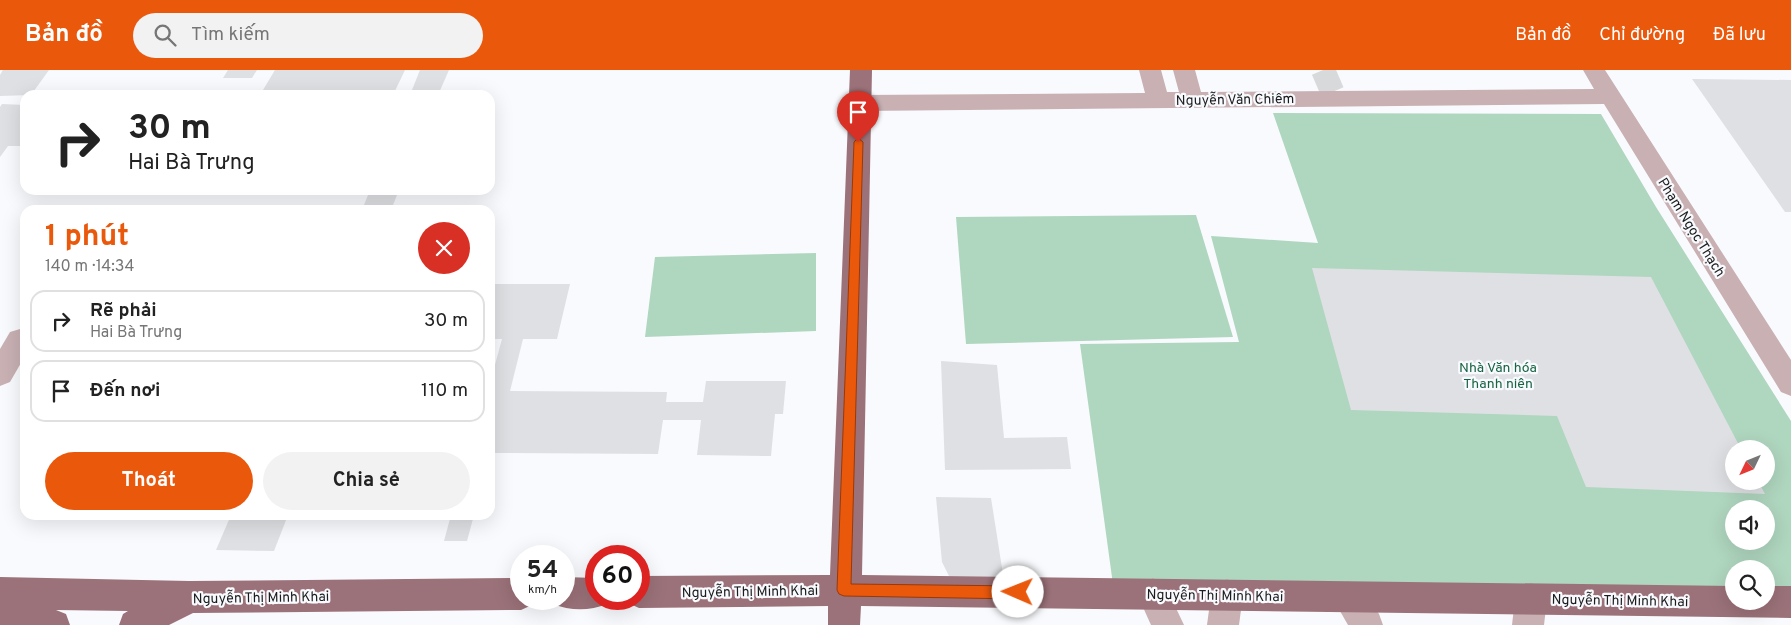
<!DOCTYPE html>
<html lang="vi">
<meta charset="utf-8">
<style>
:root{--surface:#fff;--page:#f2f2f2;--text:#222;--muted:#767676;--line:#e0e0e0;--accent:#ea580c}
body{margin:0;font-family:Overpass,sans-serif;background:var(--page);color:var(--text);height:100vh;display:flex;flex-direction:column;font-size:19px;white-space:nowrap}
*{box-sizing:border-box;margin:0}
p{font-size:16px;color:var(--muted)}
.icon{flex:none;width:28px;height:28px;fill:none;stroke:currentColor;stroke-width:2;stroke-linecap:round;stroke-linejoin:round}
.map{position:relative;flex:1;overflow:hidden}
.side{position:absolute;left:20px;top:135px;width:475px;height:315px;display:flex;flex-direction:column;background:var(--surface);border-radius:15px;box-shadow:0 5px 20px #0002}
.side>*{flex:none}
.hud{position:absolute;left:20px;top:20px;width:475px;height:105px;border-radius:15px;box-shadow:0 5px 20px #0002;background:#fff;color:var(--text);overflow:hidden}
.needle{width:32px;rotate:227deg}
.buttons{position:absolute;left:1725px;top:370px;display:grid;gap:10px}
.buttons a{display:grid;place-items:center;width:50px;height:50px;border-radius:50%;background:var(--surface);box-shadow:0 5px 20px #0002;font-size:25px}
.speed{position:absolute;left:510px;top:475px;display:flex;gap:10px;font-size:25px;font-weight:700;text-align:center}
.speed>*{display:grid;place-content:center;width:65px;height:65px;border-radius:50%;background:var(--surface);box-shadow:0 5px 20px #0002;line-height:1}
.speed small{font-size:12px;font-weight:400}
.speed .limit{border:8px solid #d22;background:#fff;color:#111}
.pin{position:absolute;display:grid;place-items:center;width:42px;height:42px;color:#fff;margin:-51px -21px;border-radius:50% 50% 50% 0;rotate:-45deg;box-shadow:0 0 5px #0007}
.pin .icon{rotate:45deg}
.me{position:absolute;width:55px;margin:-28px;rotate:271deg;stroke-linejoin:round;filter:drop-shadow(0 0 4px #0008)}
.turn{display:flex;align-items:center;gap:18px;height:105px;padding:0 25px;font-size:22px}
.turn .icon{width:65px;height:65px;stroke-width:2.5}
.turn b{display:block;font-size:35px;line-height:42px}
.round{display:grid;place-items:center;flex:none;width:52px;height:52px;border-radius:26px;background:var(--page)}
.headline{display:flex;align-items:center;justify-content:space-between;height:85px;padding:0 25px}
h1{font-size:30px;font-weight:700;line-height:38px;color:var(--accent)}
.cta{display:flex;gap:10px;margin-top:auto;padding:10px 25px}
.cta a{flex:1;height:58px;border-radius:30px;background:var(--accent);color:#fff;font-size:20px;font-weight:700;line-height:58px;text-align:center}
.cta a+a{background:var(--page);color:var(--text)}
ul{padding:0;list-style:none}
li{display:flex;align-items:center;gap:15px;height:62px;margin:0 10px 8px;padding:0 15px;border:2px solid var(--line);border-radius:15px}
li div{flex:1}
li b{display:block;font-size:19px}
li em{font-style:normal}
header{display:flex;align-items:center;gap:30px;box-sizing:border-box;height:70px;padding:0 25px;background:var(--accent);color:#fff}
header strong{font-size:24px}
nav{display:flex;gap:28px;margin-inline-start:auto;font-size:18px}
.search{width:350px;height:45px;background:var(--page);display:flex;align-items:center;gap:12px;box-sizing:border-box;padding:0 18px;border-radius:28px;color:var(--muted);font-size:19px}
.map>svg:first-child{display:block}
.green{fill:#afd6bf;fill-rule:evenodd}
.building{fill:#dfe0e3}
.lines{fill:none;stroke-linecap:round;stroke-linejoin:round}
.minor-tunnel{stroke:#d8d9db;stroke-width:24;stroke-dasharray:24 12;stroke-linecap:butt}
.minor{fill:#c8b0b3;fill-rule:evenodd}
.major{fill:#9b7279;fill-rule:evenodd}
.route{fill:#ea580c;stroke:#983908}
.labels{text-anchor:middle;stroke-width:4.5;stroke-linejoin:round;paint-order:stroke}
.street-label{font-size:14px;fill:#1b1c1d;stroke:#f9fafd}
.park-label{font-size:14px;fill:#166442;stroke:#f9fafd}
</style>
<header>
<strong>Bản đồ</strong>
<div class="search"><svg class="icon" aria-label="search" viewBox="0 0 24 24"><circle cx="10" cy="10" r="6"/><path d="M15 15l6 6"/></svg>Tìm kiếm</div>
<nav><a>Bản đồ</a><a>Chỉ đường</a><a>Đã lưu</a></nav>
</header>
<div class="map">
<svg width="1791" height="555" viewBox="0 0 1791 555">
<rect width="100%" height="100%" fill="#f9fafd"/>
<!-- green -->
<g class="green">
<path d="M1273 43 1601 44 1656 137 1791 351V532L1766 531V499H1734V531L1115 529 1080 274 1239 272 1211 166 1318 173ZM1734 379H1766V411H1734ZM1734 439H1766V471H1734Z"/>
<path d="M1196 145 1233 267 966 274 956 147Z"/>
<path d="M816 183V261L645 267 655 187Z"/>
</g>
<!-- building -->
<g class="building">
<path d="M3 0H49L31 25 0 26V5Z"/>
<path d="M228 0H257L252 8H223Z"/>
<path d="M275 0H405L393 25H302L303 22 263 20Z"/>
<path d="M420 0H449L438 25H410Z"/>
<path d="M1692 9 1791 10V142H1785Z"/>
<path d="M2 34 25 35V76H8L0 87V37Z"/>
<path d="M370 120H399L391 140H362Z"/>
<path d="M1312 198 1651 207 1741 379H1734V411H1758L1765 424 1586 417 1557 346 1351 340Z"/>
<path d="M490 214H570L557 269H523L510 321 667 322 666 332H703L706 311H786L783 344H775L771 386 697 385 701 350H663L658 384 490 383V313L502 269H490Z"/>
<path d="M941 291 997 295 1004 368 1067 367 1071 399 945 400Z"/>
<path d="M936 427 991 428 1005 517 950 508 942 492Z"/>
<path d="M231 445H288L274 481 216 480Z"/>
<path d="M451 445H474L467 471H444Z"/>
</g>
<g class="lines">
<!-- minor-tunnel -->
<path class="minor-tunnel" d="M1323 0 1335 28"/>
<!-- minor -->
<g class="minor">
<path d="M1139 0H1161L1167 22H1179L1173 0H1195L1201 22 1594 19 1583 0H1605L1791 290V326L1781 322 1604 34 860 41 852 38 849 33 852 28 860 25 1145 23Z"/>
<path d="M20 259 25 261V286L10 312 0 316V279L10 262Z"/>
<path d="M1153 508 1164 513 1184 555H1151L1137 524 1142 513Z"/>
<path d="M1227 509 1238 514 1243 525 1239 555H1207L1211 525 1216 514Z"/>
<path d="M1348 511 1359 516 1379 544 1383 555H1348L1332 527 1337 516Z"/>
<path d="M1531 513 1542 518 1547 529 1544 555H1512L1515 529 1520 518Z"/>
</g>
<!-- major -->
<g class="major">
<path d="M850 0H872L862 505 1734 516V531H1766V516H1791V548L861 536 860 555H828V536L639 538 628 533 626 529H639V506L830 505Z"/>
<path d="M0 507 189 511 521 508V529H535L532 535 521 540 193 543 169 555H119L123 544 128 541 56 540 66 544 70 555H0Z"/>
<path d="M564 507 596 508V529H610L607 534C590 541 570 541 553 534L550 529H564Z"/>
</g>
</g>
<!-- route -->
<path class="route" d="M858 68 863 72 851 514 1018 516 1022 518 1024 522 1022 527 1018 529 844 526 839 524 837 520 854 72Z"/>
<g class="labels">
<!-- street labels -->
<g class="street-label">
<text transform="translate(1235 29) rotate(-1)" y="5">Nguyễn Văn Chiêm</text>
<text transform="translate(1692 157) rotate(58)" y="5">Phạm Ngọc Thạch</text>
<text transform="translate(750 521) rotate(-1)" y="5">Nguyễn Thị Minh Khai</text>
<text transform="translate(1215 525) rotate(1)" y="5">Nguyễn Thị Minh Khai</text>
<text transform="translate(261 527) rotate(-1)" y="5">Nguyễn Thị Minh Khai</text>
<text transform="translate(1620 530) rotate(1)" y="5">Nguyễn Thị Minh Khai</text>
</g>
<!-- park labels -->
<g class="park-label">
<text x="1498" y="302">Nhà Văn hóa<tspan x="1498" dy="16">Thanh niên</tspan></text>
</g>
</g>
</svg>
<div class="buttons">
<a><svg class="needle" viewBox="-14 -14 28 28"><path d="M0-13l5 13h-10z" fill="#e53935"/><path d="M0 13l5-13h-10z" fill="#767676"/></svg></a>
<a><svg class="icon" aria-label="sound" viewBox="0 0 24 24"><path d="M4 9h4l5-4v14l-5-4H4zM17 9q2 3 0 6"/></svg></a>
<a><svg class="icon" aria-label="search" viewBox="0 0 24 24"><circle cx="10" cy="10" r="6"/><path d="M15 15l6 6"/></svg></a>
</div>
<div class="speed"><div>54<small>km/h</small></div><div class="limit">60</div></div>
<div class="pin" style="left:858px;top:72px;background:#d93025"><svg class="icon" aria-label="arrive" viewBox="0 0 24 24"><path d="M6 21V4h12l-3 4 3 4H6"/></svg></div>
<svg class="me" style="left:1018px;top:522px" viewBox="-20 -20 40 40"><circle r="19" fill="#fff"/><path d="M0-13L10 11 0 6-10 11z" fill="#ea580c"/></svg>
<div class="hud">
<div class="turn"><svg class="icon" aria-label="right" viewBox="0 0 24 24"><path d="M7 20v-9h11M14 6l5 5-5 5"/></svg><div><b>30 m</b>Hai Bà Trưng</div></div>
</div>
<section class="side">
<div class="headline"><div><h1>1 phút</h1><p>140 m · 14:34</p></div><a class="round" style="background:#d93025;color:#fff"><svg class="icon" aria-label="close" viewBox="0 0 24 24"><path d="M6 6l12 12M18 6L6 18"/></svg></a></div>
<ul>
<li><svg class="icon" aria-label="right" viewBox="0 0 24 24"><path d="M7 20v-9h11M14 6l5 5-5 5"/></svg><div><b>Rẽ phải</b><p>Hai Bà Trưng</p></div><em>30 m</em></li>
<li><svg class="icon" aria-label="arrive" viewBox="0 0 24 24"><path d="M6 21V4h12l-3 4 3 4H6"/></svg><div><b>Đến nơi</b></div><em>110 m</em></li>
</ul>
<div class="cta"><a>Thoát</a><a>Chia sẻ</a></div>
</section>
</div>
